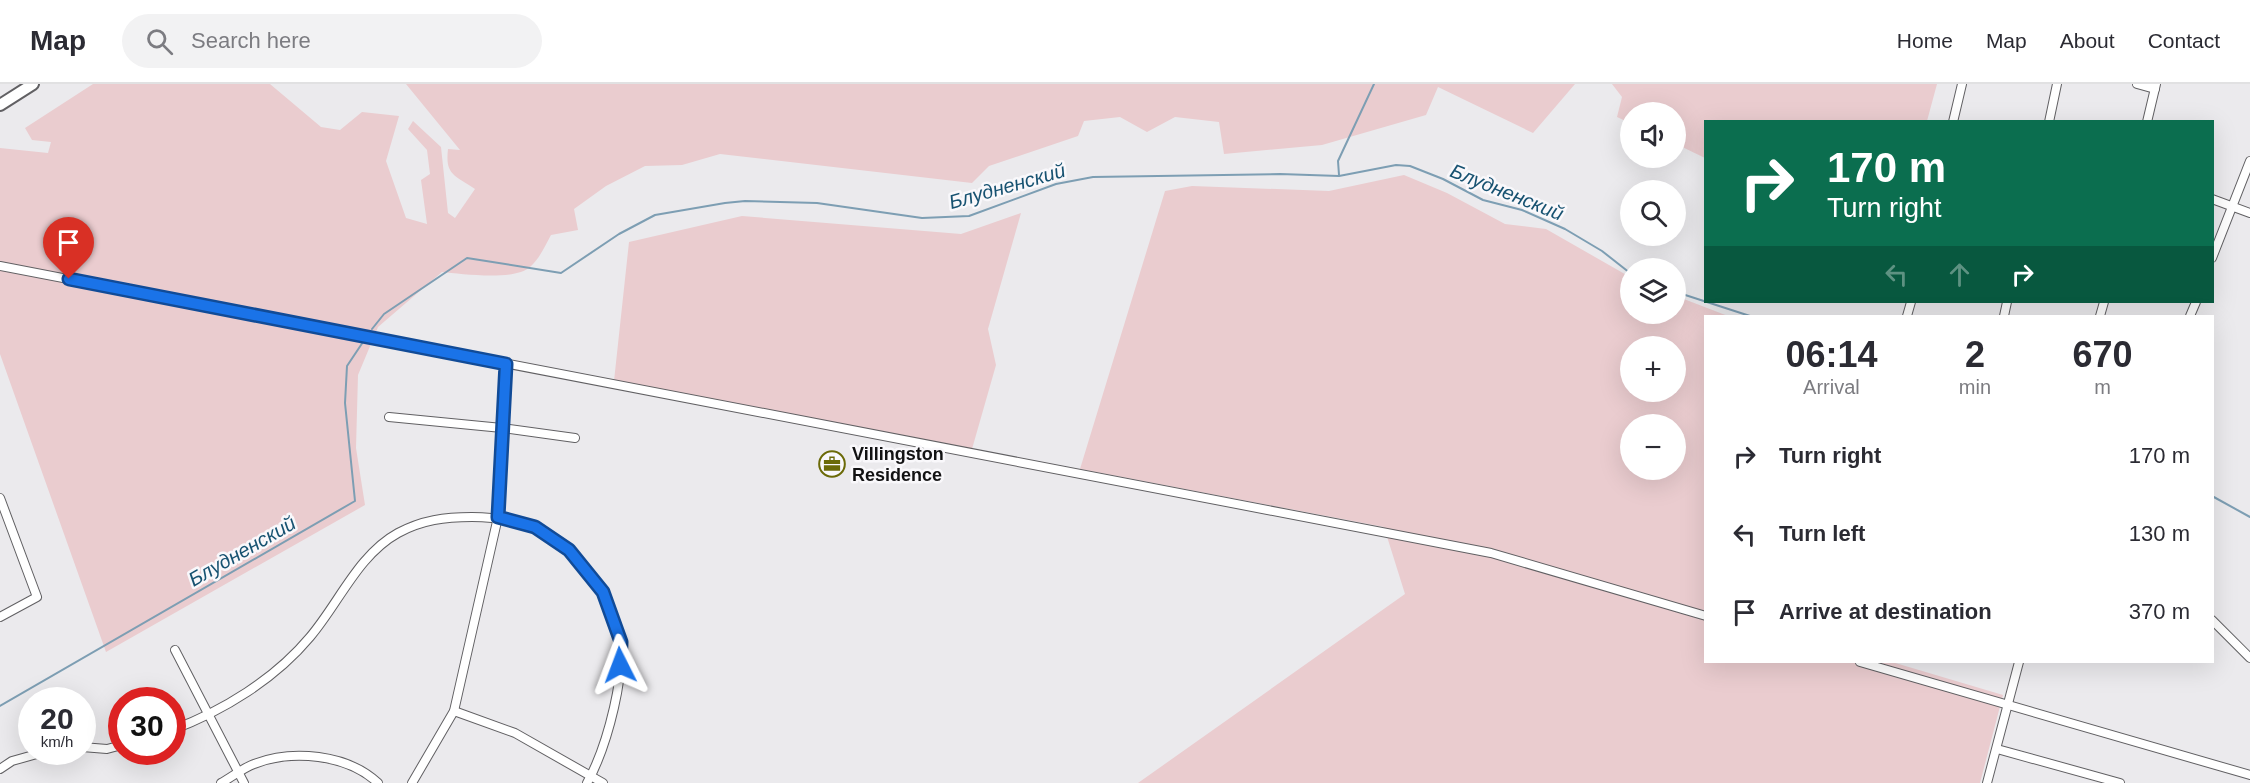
<!DOCTYPE html>
<meta charset="utf-8">
<style>
:root{--surface:#fff;--page:#f2f2f3;--text:#2b2b33;--muted:#7c7c81;--line:#e1e1e2}
body{margin:0;font-family:Helvetica,sans-serif;background:var(--page);color:var(--text);height:100vh;display:flex;flex-direction:column;font-size:22px;white-space:nowrap}
*{box-sizing:border-box;margin:0}
p{font-size:20px;color:var(--muted)}
.icon{flex:none;width:33px;height:33px;fill:none;stroke:currentColor;stroke-width:2;stroke-linecap:round;stroke-linejoin:round}
.map{position:relative;flex:1;overflow:hidden}
.panel{position:absolute;left:1704px;top:231px;width:510px;height:348px;display:flex;flex-direction:column;background:var(--surface);border-radius:0px;box-shadow:0 6px 24px #0002}
.panel>*{flex:none}
.banner{position:absolute;left:1704px;top:36px;width:510px;height:183px;border-radius:0px;box-shadow:0 6px 24px #0002;background:#0b6e4f;color:#fff;overflow:hidden}
.controls{position:absolute;left:1620px;top:18px;display:grid;gap:12px}
.controls a{display:grid;place-items:center;width:66px;height:66px;border-radius:50%;background:var(--surface);box-shadow:0 6px 24px #0002;font-size:30px}
.speed{position:absolute;left:18px;top:603px;display:flex;gap:12px;font-size:30px;font-weight:700;text-align:center}
.speed>*{display:grid;place-content:center;width:78px;height:78px;border-radius:50%;background:var(--surface);box-shadow:0 6px 24px #0002;line-height:1}
.speed small{font-size:15px;font-weight:400}
.speed .limit{border:9px solid #d22;background:#fff;color:#111}
.pin{position:absolute;display:grid;place-items:center;width:51px;height:51px;color:#fff;margin:-62px -26px;border-radius:50% 50% 50% 0;rotate:-45deg;box-shadow:0 0 6px #0007}
.pin .icon{rotate:45deg}
.me{position:absolute;width:66px;margin:-33px;rotate:357deg;stroke-linejoin:round;filter:drop-shadow(0 0 4px #0008)}
.turn{display:flex;align-items:center;gap:21px;height:126px;padding:0 24px;font-size:27px}
.turn .icon{width:78px;height:78px;stroke-width:2.5}
.turn b{display:block;font-size:42px;line-height:51px}
.lanes{display:flex;align-items:center;height:57px;padding:0 24px;background:#0003;justify-content:center;gap:30px;direction:ltr}
.lanes .off{opacity:.35}
.eta{display:flex;justify-content:space-evenly;align-items:center;height:102px;text-align:center}
.eta b{font-size:36px;font-weight:700;line-height:42px}
ul{padding:0;list-style:none}
li{display:flex;align-items:center;gap:18px;height:78px;padding:0 24px}
li div{flex:1}
li b{display:block;font-size:22px}
li em{font-style:normal}
header{display:flex;align-items:center;gap:36px;box-sizing:border-box;height:84px;padding:0 30px;background:var(--surface);border-bottom:2px solid var(--line)}
header strong{font-size:28px}
nav{display:flex;gap:33px;margin-inline-start:auto;font-size:21px}
.search{width:420px;height:54px;background:var(--page);display:flex;align-items:center;gap:15px;box-sizing:border-box;padding:0 21px;border-radius:33px;color:var(--muted);font-size:22px}
.map>svg:first-child{display:block}
.green{fill:#eacccf;fill-rule:evenodd}
.lines{fill:none;stroke-linecap:round;stroke-linejoin:round}
.stream{stroke:#7d9eb3;stroke-width:2}
.street-casing{stroke:#616063;stroke-width:10}
.secondary-casing{stroke:#616063;stroke-width:14}
.street{stroke:#fff;stroke-width:8}
.secondary{stroke:#fff;stroke-width:10}
.route-casing{stroke:#114b97;stroke-width:15}
.route{stroke:#1a73e8;stroke-width:10}
.labels{text-anchor:middle;stroke-width:5;stroke-linejoin:round;paint-order:stroke}
.poi-label{font-size:18px;font-weight:bold;fill:#121213;stroke:#f9f8fb;text-anchor:start}
.water-label{font-size:20px;font-style:italic;fill:#175271;stroke:#f9f8fb}
</style>
<header>
<strong>Map</strong>
<div class="search"><svg class="icon" aria-label="search" viewBox="0 0 24 24"><circle cx="10" cy="10" r="6"/><path d="M15 15l6 6"/></svg>Search here</div>
<nav><a>Home</a><a>Map</a><a>About</a><a>Contact</a></nav>
</header>
<div class="map">
<svg width="2250" height="699" viewBox="0 0 2250 699">
<rect width="100%" height="100%" fill="#ebeaed"/>
<!-- green -->
<g class="green">
<path d="M93 0H270L321 43 340 46 362 28 399 32 386 77 406 134 427 140 421 96 430 90 427 66 408 45 413 37 441 63 448 129 455 134 475 105C454 91 445 91 448 65L460 66 406 0H1575L1533 49 1438 3 1426 31 1322 61 1224 70 1219 38 1175 33 1147 48 1120 33 1084 37 1078 52 989 82 972 99 720 70 682 81 645 82 606 102 574 125 578 146 551 151C545 162 540 174 530 183 515 197 462 190 442 188L378 243 358 291 356 364 365 421 106 568 0 270V64L48 69 51 58 32 56 25 44Z"/>
<path d="M1612 0H1937L1927 37 1706 38 1705 74 1676 60V28H1630V39L1617 33 1622 13Z"/>
<path d="M1404 91 1447 109 1505 140 1546 145 1630 193V230H1676V212L1728 232H1706V578H1892L2003 611 1980 699H1138L1405 510 1384 443 1080 385 1165 107 1192 102 1329 107ZM1630 262H1676V308H1630ZM1630 340H1676V386H1630Z"/>
<path d="M1021 129 988 245 996 281 972 365 614 297 629 158 742 132 961 150Z"/>
</g>
<g class="lines">
<!-- stream -->
<g class="stream">
<path d="M1339 91 1338 77 1374 0"/>
<path d="M1676 208 1750 232"/>
<path d="M372 245 384 230 467 174 561 189 619 150 655 131 725 119 745 117 817 119 922 134 969 132 1056 100 1093 93 1280 90 1339 92 1396 81 1410 82 1443 95 1483 116 1522 126 1565 145 1602 167 1630 189"/>
<path d="M2212 412 2250 433"/>
<path d="M0 622 355 417 345 319 347 282 363 258"/>
</g>
<!-- street casing -->
<g class="street-casing">
<g id="street">
<path d="M2137 0 2155 5"/>
<path d="M1953 38 1962 0"/>
<path d="M2049 38 2057 0"/>
<path d="M2147 38 2156 0"/>
<path d="M2212 115 2250 129"/>
<path d="M2212 174 2250 77"/>
<path d="M0 182 1491 469 1706 532"/>
<path d="M1907 232 1911 218"/>
<path d="M2004 232 2007 218"/>
<path d="M2100 232 2104 218"/>
<path d="M2190 232 2196 218"/>
<path d="M389 333 502 344 575 354"/>
<path d="M0 414 37 513 0 533"/>
<path d="M2212 536 2250 574"/>
<path d="M175 566 244 699"/>
<path d="M1860 578 2250 691"/>
<path d="M454 627 515 649 603 699"/>
<path d="M172 646C223 627 275 595 310 553 339 519 358 471 398 449 422 436 445 433 472 433 529 433 573 458 603 508 609 519 612 534 617 546 630 583 606 665 587 699"/>
<path d="M82 663 107 665 122 661"/>
<path d="M1997 665 2120 699"/>
<path d="M0 685 12 677 44 668"/>
<path d="M221 699C232 693 243 684 254 680 292 665 347 670 378 699"/>
<path d="M412 699 454 627 498 433 506 280"/>
<path d="M1987 699 2019 578"/>
</g>
</g>
<!-- secondary casing -->
<g class="secondary-casing">
<path id="secondary" d="M0 21 33 0"/>
</g>
<!-- street -->
<use href="#street" class="street"/>
<!-- secondary -->
<use href="#secondary" class="secondary"/>
</g>
<g class="lines">
<!-- route casing -->
<g class="route-casing">
<path id="route" d="M69 195 506 280 498 433 535 443 569 466 603 508 621 558 620 581"/>
</g>
<!-- route -->
<use href="#route" class="route"/>
</g>
<!-- icons -->
<defs>
<g id="office-ring" transform="scale(1.35)"><circle r="9.5" fill="#f9f8fb" stroke="#6b6a08" stroke-width="1.5"/><path d="M-6-3h4V-5.5h4V-3h4V5H-6ZM-1-4.5V-3h2v-1.5ZM-6 0V1H6V0Z" fill="#6b6a08"/></g>
</defs>
<g fill-rule="evenodd">
<use href="#office-ring" x="832" y="380"/>
</g>
<g class="labels">
<!-- poi labels -->
<g class="poi-label">
<text x="852" y="376">Villingston<tspan x="852" dy="21">Residence</tspan></text>
</g>
<!-- water labels -->
<g class="water-label">
<text transform="translate(1007 102) rotate(-16)" y="7">Блудненский</text>
<text transform="translate(1507 108) rotate(22)" y="7">Блудненский</text>
<text transform="translate(242 467) rotate(-30)" y="7">Блудненский</text>
</g>
</g>
</svg>
<div class="controls">
<a><svg class="icon" aria-label="sound" viewBox="0 0 24 24"><path d="M4 9h4l5-4v14l-5-4H4zM17 9q2 3 0 6"/></svg></a>
<a><svg class="icon" aria-label="search" viewBox="0 0 24 24"><circle cx="10" cy="10" r="6"/><path d="M15 15l6 6"/></svg></a>
<a><svg class="icon" aria-label="layers" viewBox="0 0 24 24"><path d="M12 4l9 5-9 5-9-5zM3 14l9 5 9-5"/></svg></a>
<a>+</a>
<a>−</a>
</div>
<div class="speed"><div>20<small>km/h</small></div><div class="limit">30</div></div>
<div class="pin" style="left:69px;top:195px;background:#d93025"><svg class="icon" aria-label="arrive" viewBox="0 0 24 24"><path d="M6 21V4h12l-3 4 3 4H6"/></svg></div>
<svg class="me" style="left:620px;top:581px" viewBox="-20 -20 40 40"><path d="M0-17L14 15 0 8-14 15z" fill="#1a73e8" stroke="#fff" stroke-width="4"/></svg>
<div class="banner">
<div class="turn"><svg class="icon" aria-label="right" viewBox="0 0 24 24"><path d="M7 20v-9h11M14 6l5 5-5 5"/></svg><div><b>170 m</b>Turn right</div></div>
<div class="lanes"><svg class="icon off" aria-label="left" viewBox="0 0 24 24"><path d="M17 20v-9H6M10 6l-5 5 5 5"/></svg><svg class="icon off" aria-label="ahead" viewBox="0 0 24 24"><path d="M12 20V5M6 11l6-6 6 6"/></svg><svg class="icon" aria-label="right" viewBox="0 0 24 24"><path d="M7 20v-9h11M14 6l5 5-5 5"/></svg></div>
</div>
<section class="panel">
<div class="eta">
<div><b>06:14</b><p>Arrival</p></div>
<div><b>2</b><p>min</p></div>
<div><b>670</b><p>m</p></div>
</div>
<ul>
<li><svg class="icon" aria-label="right" viewBox="0 0 24 24"><path d="M7 20v-9h11M14 6l5 5-5 5"/></svg><div><b>Turn right</b></div><em>170 m</em></li>
<li><svg class="icon" aria-label="left" viewBox="0 0 24 24"><path d="M17 20v-9H6M10 6l-5 5 5 5"/></svg><div><b>Turn left</b></div><em>130 m</em></li>
<li><svg class="icon" aria-label="arrive" viewBox="0 0 24 24"><path d="M6 21V4h12l-3 4 3 4H6"/></svg><div><b>Arrive at destination</b></div><em>370 m</em></li>
</ul>
</section>
</div>
